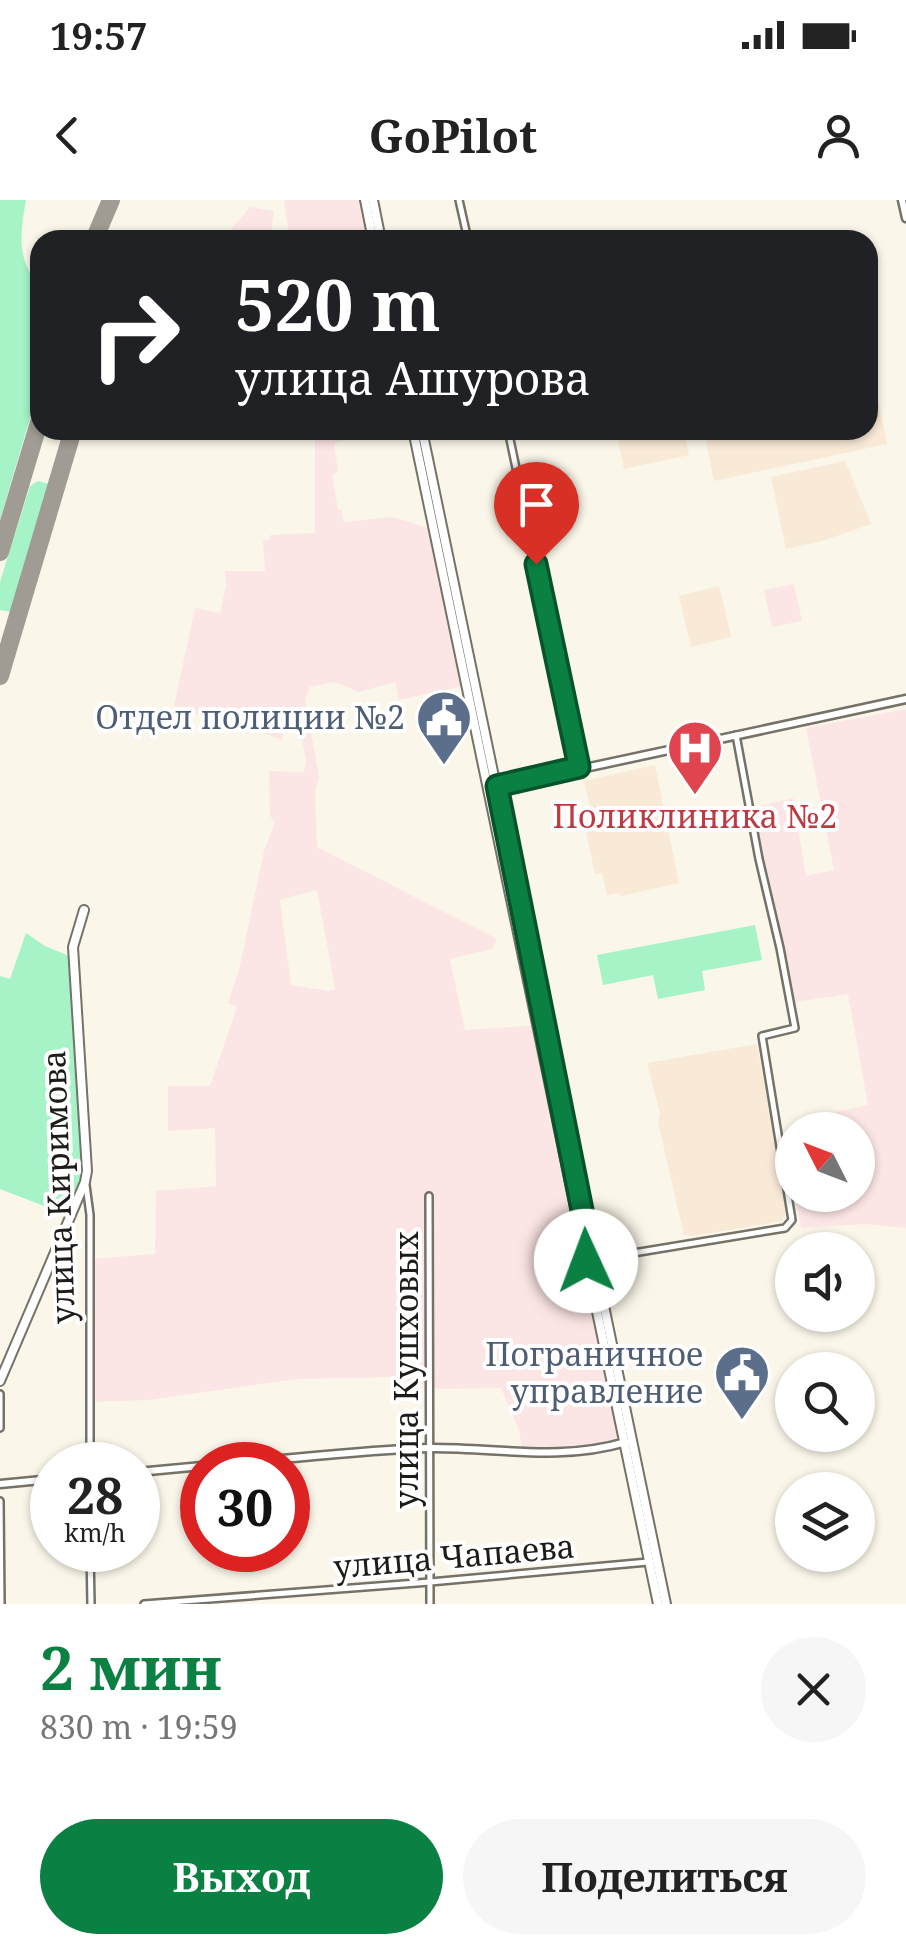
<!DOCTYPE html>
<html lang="ru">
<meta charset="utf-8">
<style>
:root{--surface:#fff;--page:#f6f6f6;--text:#222;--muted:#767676;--accent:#0b8043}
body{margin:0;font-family:"Noto Serif",serif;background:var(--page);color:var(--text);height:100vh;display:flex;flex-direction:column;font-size:38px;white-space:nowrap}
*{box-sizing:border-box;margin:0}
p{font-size:32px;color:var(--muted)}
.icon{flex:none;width:55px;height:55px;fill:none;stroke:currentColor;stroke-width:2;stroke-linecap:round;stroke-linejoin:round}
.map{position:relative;height:1404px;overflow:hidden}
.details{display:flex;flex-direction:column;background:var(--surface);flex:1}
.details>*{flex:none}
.guide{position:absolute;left:30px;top:30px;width:848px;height:210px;border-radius:30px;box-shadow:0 2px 8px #0004;background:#202124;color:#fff;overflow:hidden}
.needle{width:65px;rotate:312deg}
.controls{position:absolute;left:775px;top:912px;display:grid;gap:20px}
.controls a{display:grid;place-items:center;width:100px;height:100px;border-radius:50%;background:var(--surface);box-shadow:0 2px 8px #0004;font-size:50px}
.speed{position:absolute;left:30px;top:1242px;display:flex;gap:20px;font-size:50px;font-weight:700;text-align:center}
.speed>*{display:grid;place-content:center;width:130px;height:130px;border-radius:50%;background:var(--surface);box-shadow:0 2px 8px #0004;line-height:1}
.speed small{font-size:25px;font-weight:400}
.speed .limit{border:15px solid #d22;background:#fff;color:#111}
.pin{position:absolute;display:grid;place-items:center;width:85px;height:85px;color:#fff;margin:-102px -42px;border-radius:50% 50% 50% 0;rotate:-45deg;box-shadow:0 0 10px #0007}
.pin .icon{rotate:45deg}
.me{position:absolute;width:110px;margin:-55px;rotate:358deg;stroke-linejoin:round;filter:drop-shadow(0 0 8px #0008)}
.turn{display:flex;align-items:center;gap:35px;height:210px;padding:0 40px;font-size:45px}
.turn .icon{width:130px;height:130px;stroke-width:2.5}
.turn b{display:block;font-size:70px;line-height:85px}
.round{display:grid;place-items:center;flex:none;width:105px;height:105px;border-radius:52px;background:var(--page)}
.headline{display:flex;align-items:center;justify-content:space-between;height:170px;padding:0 40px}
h1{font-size:60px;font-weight:700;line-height:75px;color:var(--accent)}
.cta{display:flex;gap:20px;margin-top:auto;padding:20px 40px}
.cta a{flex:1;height:115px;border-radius:60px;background:var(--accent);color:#fff;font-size:40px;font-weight:700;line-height:115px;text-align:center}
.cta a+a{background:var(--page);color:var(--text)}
.status{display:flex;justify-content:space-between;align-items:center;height:70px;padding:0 50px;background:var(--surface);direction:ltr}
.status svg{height:28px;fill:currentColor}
header{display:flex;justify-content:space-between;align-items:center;height:130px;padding:0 40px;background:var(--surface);font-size:45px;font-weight:700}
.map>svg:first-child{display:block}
.industrial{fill:#fce6e5;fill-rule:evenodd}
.education{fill:#f9e9d7}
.green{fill:#a5f3c6}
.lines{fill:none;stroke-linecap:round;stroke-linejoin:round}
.taxiway{stroke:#a09c93;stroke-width:18}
.minor-casing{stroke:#757267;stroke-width:10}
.tertiary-casing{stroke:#757267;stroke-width:11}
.secondary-casing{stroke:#757267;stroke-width:12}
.minor{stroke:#fff;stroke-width:5}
.tertiary{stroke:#fff;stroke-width:6}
.secondary{stroke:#fff;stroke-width:8}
.route-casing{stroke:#07532c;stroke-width:25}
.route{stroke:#0b8043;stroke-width:18}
.labels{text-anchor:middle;stroke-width:8;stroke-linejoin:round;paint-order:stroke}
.service-label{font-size:32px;fill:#4e5e75;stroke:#fff;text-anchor:end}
.health-label{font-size:32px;fill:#be3a42;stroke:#fff}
.street-label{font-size:32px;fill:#1e1c18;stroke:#fff}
</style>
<div class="status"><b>19:57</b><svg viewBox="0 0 49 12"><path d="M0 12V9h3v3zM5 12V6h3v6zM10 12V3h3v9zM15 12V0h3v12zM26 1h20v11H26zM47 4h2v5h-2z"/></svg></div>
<header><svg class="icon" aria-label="back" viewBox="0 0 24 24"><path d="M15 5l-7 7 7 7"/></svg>GoPilot<svg class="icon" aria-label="person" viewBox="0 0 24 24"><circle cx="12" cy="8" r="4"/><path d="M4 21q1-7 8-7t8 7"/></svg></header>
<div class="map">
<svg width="906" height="1404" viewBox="0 0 906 1404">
<rect width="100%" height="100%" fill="#faf6e9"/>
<!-- industrial -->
<g class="industrial">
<path d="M284 0H365L373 40H290Z"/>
<path d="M250 7 274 11 270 40H227L232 28Z"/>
<path d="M315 230H384L334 243 338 272 332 275 338 309H341L344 322 392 317 428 328 409 230H413L466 485 399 500 395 482 359 492 334 482 310 487 305 498 319 577 315 591 317 647 497 739 492 749 450 759 465 830 537 825 623 1243 608 1247 523 1252 519 1230 501 1188 439 1189 395 1177 297 1179 148 1200 89 1202 90 1059 155 1054 156 991 216 986 215 928 168 931V886H210L237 807 228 803 240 766 264 651 275 622 270 616 269 571 304 572 306 561 302 540 291 527H284L282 540 256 530H251L249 534 174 506 195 408 220 413 226 386 225 371H265L263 340H270V335L315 333ZM317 690 335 789 329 791 291 785 280 700Z"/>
<path d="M794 384 802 421 772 427 764 390Z"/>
<path d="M906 509V1028L865 1024 801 1028 795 995H858V930H817L821 929 822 915 868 905 848 794 795 802 768 686 754 607 793 598 806 676 834 670 806 528Z"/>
</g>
<!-- education -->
<g class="education">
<path d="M868 148 887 244 714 281 704 230H868Z"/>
<path d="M616 230H684L689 255 624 269Z"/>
<path d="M845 261 871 324 822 341 786 349 771 277Z"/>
<path d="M719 386 731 437 691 447 679 396Z"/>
<path d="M655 565 679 683 621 696 620 693 607 695 602 673 595 674 583 617 592 615 584 581Z"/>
<path d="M757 844 786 1011 782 1021 692 1036 684 1035 658 922 660 913 647 863Z"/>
</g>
<!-- green -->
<g class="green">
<path d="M0 0H26C20 34 16 59 40 87V184L0 320Z"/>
<path d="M38 281 49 284 11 412 0 410V382L30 286Z"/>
<path d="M755 725 762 760 702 771 705 790 658 799 653 775 603 785 597 755Z"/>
<path d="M26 733 45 746 69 756 83 965 80 978 65 1014 0 989V776L10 779Z"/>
</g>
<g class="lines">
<!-- taxiway -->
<g class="taxiway">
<path d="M94 40 111 0"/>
<path d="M0 352 40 219"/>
<path d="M0 476 73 230"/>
</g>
<!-- minor casing -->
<g class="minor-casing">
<g id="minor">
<path d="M459 0 468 40"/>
<path d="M508 230 579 567"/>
<path d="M86 985 90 1015V1265"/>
<path d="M429 996 430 1404"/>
<path d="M591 1060 785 1028 792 1020 762 836 795 828 780 748 759 659 736 535"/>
<path d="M0 1194V1228"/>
<path d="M0 1301 1 1404"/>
<path d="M90 1350 91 1404"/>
<path d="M144 1404 430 1382 648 1362"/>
</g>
</g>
<!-- tertiary casing -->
<g class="tertiary-casing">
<g id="tertiary">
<path d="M902 0 906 18"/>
<path d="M492 588 906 499"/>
<path d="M214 1265C285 1260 357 1250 428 1248 496 1247 558 1262 626 1242"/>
<path d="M138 1272 202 1266"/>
<path d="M0 1284 52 1279"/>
</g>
</g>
<!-- secondary casing -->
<g class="secondary-casing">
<g id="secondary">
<path d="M365 0 373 40"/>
<path d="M373 0 381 40"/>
<path d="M413 230 658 1404"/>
<path d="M422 230C505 621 581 1013 666 1404"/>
<path d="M0 1181 85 982 87 971 73 747 84 710"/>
</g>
</g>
<!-- minor -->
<use href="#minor" class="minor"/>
<!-- tertiary -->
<use href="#tertiary" class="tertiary"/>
<!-- secondary -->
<use href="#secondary" class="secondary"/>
</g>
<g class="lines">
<!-- route casing -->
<g class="route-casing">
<path id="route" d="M536 364 579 567 497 586 592 1060 586 1061"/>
</g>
<!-- route -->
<use href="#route" class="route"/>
</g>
<!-- icons -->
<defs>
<g id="civic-pin" transform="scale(2.875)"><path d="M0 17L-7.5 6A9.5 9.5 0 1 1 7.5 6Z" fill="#5c6f8a" stroke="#fff"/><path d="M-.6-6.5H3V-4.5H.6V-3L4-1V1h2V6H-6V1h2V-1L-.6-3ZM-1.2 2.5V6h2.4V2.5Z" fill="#fff"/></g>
<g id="hospital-pin" transform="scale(2.875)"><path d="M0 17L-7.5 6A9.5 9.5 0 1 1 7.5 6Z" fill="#e0444e" stroke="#fff"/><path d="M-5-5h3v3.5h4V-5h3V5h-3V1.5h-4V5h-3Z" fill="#fff"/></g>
</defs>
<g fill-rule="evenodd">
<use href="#civic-pin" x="444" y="518"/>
<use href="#hospital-pin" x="695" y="548"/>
<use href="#civic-pin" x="742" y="1173"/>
</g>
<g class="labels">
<!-- service labels -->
<g class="service-label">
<text x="405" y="529">Отдел полиции №2</text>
<text x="703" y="1166">Пограничное<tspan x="703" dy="37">управление</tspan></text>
</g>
<!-- health labels -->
<g class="health-label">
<text x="695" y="628">Поликлиника №2</text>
</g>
<!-- street labels -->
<g class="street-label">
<text transform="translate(59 987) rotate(-92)" y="11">улица Киримова</text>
<text transform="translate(407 1170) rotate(-90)" y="11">улица Кушховых</text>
<text transform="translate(454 1357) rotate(-5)" y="11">улица Чапаева</text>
</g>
</g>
</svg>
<div class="controls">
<a><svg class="needle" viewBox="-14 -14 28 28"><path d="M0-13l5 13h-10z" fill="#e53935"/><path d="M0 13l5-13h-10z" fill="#767676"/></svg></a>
<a><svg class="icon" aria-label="sound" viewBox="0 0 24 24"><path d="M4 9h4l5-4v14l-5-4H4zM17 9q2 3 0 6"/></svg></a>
<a><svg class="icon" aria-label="search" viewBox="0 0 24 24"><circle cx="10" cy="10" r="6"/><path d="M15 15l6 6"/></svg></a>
<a><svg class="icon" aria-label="layers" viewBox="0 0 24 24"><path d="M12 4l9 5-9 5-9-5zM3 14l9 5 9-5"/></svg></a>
</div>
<div class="speed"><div>28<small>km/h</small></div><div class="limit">30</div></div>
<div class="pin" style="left:536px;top:364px;background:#d93025"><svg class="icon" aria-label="arrive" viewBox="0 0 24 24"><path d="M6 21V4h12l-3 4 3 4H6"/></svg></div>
<svg class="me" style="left:586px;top:1061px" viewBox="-20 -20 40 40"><circle r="19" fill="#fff"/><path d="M0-13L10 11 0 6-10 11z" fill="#0b8043"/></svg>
<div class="guide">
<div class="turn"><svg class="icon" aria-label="right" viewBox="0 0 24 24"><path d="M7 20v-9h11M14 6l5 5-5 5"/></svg><div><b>520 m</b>улица Ашурова</div></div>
</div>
</div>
<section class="details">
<div class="headline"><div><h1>2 мин</h1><p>830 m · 19:59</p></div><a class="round"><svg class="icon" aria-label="close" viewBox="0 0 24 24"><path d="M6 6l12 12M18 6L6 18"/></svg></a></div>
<div class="cta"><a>Выход</a><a>Поделиться</a></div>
</section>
